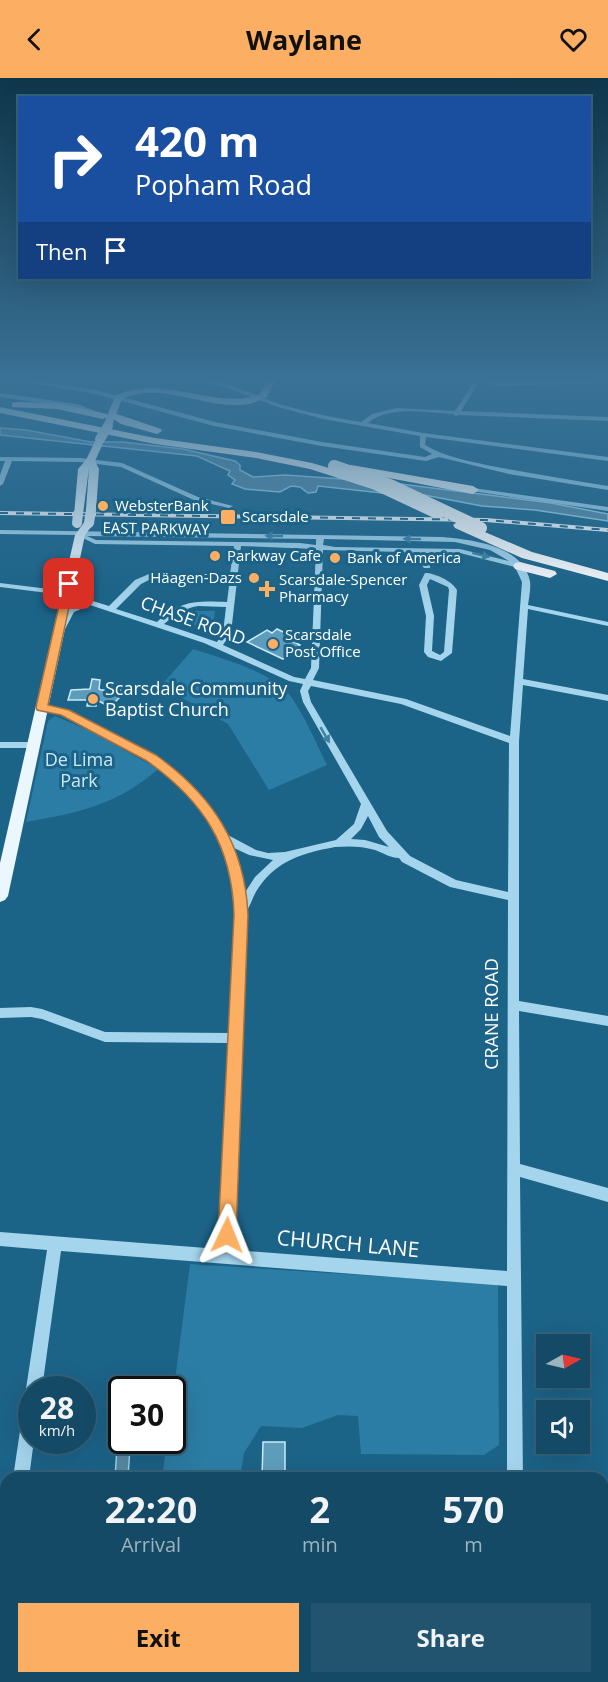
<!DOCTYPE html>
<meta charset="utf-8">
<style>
:root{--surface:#154a66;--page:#22546f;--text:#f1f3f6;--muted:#9db3bf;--line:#34627a;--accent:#fcae63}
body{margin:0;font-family:"Open Sans",sans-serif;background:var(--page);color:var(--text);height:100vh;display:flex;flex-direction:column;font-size:22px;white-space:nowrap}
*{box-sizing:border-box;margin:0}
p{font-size:20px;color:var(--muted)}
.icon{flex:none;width:33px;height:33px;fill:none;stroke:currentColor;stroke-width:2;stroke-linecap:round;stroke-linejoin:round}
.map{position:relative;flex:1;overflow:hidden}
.sheet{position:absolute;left:0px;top:1394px;width:609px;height:212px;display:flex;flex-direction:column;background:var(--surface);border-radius:18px 18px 0 0;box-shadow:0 6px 24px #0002,0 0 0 2px var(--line)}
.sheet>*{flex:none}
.guide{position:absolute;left:18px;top:18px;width:573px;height:183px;border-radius:0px;box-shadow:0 6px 24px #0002,0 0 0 2px var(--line);background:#1a4fa0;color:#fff;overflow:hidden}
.needle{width:39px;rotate:82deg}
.tools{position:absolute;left:536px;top:1256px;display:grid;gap:12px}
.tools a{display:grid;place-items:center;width:54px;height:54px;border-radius:0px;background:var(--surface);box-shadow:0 6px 24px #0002,0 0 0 2px var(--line);font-size:30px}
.speed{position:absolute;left:18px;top:1298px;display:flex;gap:12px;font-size:30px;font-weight:700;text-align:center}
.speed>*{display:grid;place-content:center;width:78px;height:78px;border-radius:50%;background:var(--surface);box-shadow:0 6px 24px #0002,0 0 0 2px var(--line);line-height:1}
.speed small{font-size:15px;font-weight:400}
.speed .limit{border:3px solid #111;border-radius:9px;background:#fff;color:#111}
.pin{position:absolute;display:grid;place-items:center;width:51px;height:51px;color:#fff;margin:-26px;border-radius:12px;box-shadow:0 3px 9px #0006}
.me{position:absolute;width:66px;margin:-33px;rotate:2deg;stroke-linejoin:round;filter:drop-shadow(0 0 4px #0008)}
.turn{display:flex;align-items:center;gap:21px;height:126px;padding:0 18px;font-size:27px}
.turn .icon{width:78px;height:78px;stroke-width:2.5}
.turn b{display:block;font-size:42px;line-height:51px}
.then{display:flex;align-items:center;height:57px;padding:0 18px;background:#0003;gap:12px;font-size:22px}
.eta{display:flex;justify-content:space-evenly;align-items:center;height:102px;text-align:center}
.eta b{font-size:36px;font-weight:700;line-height:42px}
.action{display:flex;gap:12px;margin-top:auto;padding:12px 18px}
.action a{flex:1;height:69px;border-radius:0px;background:var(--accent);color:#111;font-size:24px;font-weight:700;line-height:69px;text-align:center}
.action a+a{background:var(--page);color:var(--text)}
header{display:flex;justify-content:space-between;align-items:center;height:78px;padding:0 18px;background:var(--accent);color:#111;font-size:27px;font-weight:700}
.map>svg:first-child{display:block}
.green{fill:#2c7da5}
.water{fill:#598ba5;stroke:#98d3ee;stroke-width:1.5}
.building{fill:#5e9cbb;stroke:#caeaf9;stroke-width:1.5}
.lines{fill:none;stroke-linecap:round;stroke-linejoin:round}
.minor{fill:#a5d5ec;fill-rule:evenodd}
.major{fill:#eaf7ff;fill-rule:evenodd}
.highway{fill:#fff;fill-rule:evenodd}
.rail-casing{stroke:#fff;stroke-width:4}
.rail{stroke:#1c6388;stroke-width:2;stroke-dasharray:8;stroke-linecap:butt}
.major-bridge{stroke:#eaf7ff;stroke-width:10}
.highway-bridge{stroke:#fff;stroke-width:12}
.oneway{fill:#3e80a1}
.route{fill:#fcae63;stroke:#a47140;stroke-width:1.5}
.poi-dot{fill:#fcae63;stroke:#1c6388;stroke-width:2}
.labels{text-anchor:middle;stroke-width:6;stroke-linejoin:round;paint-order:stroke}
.far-poi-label{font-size:15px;fill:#fff;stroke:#1c6388;text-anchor:start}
.far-street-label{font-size:15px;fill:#fff;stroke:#1c6388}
.street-label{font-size:18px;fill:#fff;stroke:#1c6388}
.poi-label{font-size:18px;fill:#fff;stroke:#1c6388;text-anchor:start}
.park-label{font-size:18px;fill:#caeaf9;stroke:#1c6388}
.near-street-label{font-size:21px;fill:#fff;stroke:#1c6388}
</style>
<header><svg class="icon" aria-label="back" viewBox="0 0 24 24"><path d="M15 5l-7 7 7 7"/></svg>Waylane<svg class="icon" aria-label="heart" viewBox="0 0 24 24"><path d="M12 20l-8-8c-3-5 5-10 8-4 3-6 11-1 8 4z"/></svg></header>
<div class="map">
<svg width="608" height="1604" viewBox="0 0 608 1604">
<rect width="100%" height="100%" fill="#1c6388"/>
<!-- green -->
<g class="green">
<path d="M187 533H215L213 549 208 552 177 542Z"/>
<path d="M193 571C220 580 266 592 286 613 299 625 318 669 327 687L269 712 228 646 161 608Z"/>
<path d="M55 638 90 653 158 691C117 727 78 735 26 744L48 643Z"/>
<path d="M190 1186 498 1206 499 1367 484 1377 361 1376 358 1338 338 1337 302 1350 261 1348 244 1375 240 1399 162 1400 167 1362H172L173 1318Z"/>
</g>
<!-- water -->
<g class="water">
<path d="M0 350 26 352 91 364H123L183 371 235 383 240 387V392L253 399 285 397 385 404 551 425 608 436V443L535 432 482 428 424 417 382 415 318 408 316 414 308 415 300 409 291 408 280 414 245 411 232 406 235 402 228 397 230 393 197 378 0 357Z"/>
<path d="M117 1370H130L128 1399H115Z"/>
</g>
<!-- building -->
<g class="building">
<path d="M277 551 296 560 292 563 300 567 283 581 247 564 267 552 272 555Z"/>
<path d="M92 601 100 602 99 611 101 612H121L120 619 110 629 97 622 96 628H87L88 622H68L71 612 90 611Z"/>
<path d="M263 1364H285V1400H262Z"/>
</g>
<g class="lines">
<!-- minor -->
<g class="minor">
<path d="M20 303H36L96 312 215 344 322 364 425 379 432 376 420 369V358L323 341 278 329 228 310 203 303C232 303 257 319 283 327 309 335 335 340 361 344L372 336 397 330 455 333 473 305 475 304 478 306 461 333 608 339V343L459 337 456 338 453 336C426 335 390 327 368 345L423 355 608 379V383L426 359 425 367C447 380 473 384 497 389 534 396 571 402 608 408V412L509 396 439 379 426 383 322 368 214 348 96 316Z"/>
<path d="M481 303H596L593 305 498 308Z"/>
<path d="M0 315 77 326 111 339 106 340 76 330 0 319Z"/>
<path d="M0 379 80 380 122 385 198 419 233 428 229 430 194 422 121 389 80 384 12 383 3 406 0 408V397L5 383H0Z"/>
<path d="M473 410 608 429V433L471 413 470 412Z"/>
<path d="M0 452 443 459C472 462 522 467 530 503 531 510 529 520 528 527L608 544V548L528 531 523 601 608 617V623L523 607 519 663V923L608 938V948L519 933 520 1086 608 1110V1124L520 1099 523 1400H507V1208L61 1173 42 1311H32V1318L29 1316 26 1311 47 1172 0 1168V1154L219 1171 229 965 105 964 42 941 31 939 0 940V930L31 929 42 931 105 954 230 955C232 916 237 875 236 836 233 756 190 705 121 668 104 659 79 642 61 636 54 634 46 633 39 631L38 629 42 626 68 632 154 678 192 709 207 726 226 756 256 772 268 775 285 774 336 762 354 746 361 726 303 624 300 613 303 606 289 603 204 565 90 527 74 534 64 553H58L57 551 68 530 82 525 56 516 0 509V505L57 512 109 528 135 502 149 496H230L234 468 95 466 77 457 0 456ZM87 458 316 461V467L300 465 96 462ZM324 461 455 464 490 472 509 483 460 471 335 469 323 467ZM241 468 316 471 311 590 305 601 294 599 223 567 231 555ZM323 472 404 474 417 481 424 490H430C431 483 422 477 416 475H460L515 489 522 504 510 658 406 621 313 602 319 590ZM153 500H230L227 524C196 523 181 522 157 544L116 531 141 506ZM198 528 226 529 223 555 217 564 164 546C175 537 184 530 198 528ZM311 608 401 626 509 665 508 814 456 802 410 778 387 753 311 624 308 613ZM368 738 379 759 389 769 365 762 351 761 361 751ZM232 769 249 777 273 782 255 799 244 816 239 788ZM335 769C349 768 362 768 375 772 383 775 391 780 399 780L402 784 450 809 508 822 507 1193 233 1172 246 834C251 827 253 817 259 809 278 782 303 775 335 769Z"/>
<path d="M425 495C435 495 452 503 457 512L452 575 441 583 428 579 424 574 426 538 419 507ZM430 501 448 509 449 512 444 574 440 577 432 573 434 538 427 507Z"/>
<path d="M0 664H33L38 667 33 670H0Z"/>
<path d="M32 1319V1362H34L29 1400H13L24 1326 27 1321Z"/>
<rect x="127" y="1599" width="18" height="5"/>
<path d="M486 1599H504L503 1604H485Z"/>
</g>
<!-- major -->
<g class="major">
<path d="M267 303H275L267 319C261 321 255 325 250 326 207 333 163 302 122 321L111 350 103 348 115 318C165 294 213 334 260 316Z"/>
<path d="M97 359 105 361 95 383 99 391 96 432 91 435 86 432 89 390 83 436 74 438 78 391 86 382Z"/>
<path d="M89 442 94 445 85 457 8 818 5 822 0 824V785L75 457 85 443Z"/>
</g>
<!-- highway -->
<g class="highway">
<path d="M16 324 57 325 107 336 108 338 103 341 57 331 12 329V325Z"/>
<path d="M0 329 155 360 256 374 312 385 380 405 444 437 442 440H434L372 411 310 391 256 380 155 366 0 335Z"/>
<path d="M114 335 161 351 162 353 157 356 121 346 109 338Z"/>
<path d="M351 387 473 408 479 412 473 416 347 392 345 390Z"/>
<path d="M459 443 532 474 608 495V503L522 480 455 450 453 447Z"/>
<path d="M520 484 555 493 557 496 550 500 515 491 513 488 515 485Z"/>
</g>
<!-- rail casing -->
<g class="rail-casing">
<path id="rail" d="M0 435 486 442 608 452"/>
</g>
<!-- rail -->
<use href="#rail" class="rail"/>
<!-- major-bridge -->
<g class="major-bridge">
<path d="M100 361 108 348"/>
<path d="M77 445 78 436"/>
<path d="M89 445 91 432"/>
</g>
<!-- highway-bridge -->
<path class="highway-bridge" d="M334 388 390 407 481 450"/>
</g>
<!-- one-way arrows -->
<defs><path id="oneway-solid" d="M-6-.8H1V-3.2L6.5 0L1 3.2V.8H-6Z" transform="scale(1.5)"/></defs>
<g class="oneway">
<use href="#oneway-solid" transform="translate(274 458) rotate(-179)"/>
<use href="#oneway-solid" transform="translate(412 461) rotate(-179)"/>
<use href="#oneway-solid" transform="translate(481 477) rotate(14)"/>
<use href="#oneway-solid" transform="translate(325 657) rotate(60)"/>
</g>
<!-- sky -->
<linearGradient id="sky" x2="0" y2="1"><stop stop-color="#0f364b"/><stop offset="0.57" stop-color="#3a7196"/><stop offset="1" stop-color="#3a7196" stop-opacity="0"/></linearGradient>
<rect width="608" height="528" fill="url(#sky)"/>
<!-- route -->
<path class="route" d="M69 502 74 506 48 627 69 632 156 677C212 717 245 766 248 837L236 1157 233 1163 227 1166 220 1163 218 1157 234 837C232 767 203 723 147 683L61 637 37 632 36 629 64 506Z"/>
<!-- markers -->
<g class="poi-dot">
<circle cx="103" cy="428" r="6"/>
<rect x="220" y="431" width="16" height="16" rx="3"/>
<circle cx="215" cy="478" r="6"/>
<circle cx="335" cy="480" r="6"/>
<circle cx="254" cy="500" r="6"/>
<path d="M264 502h6v6h6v6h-6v6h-6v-6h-6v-6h6z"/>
<circle cx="273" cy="566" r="6"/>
<circle cx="93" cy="621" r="6"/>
</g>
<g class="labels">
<!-- far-poi labels -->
<g class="far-poi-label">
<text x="115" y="433">WebsterBank</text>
<text x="242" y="444">Scarsdale</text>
<text x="227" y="483">Parkway Cafe</text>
<text x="347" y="485">Bank of America</text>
<text x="242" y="505" text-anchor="end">Häagen-Dazs</text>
<text x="279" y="507">Scarsdale-Spencer<tspan x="279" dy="17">Pharmacy</tspan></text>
<text x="285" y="562">Scarsdale<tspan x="285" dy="17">Post Office</tspan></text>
</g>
<!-- far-street labels -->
<g class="far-street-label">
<text transform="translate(156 451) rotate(1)" y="5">EAST PARKWAY</text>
</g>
<!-- street labels -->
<g class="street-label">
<text transform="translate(193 543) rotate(20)" y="6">CHASE ROAD</text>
<text transform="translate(492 936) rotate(-90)" y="6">CRANE ROAD</text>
</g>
<!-- poi labels -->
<g class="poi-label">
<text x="105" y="617">Scarsdale Community<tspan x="105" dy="21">Baptist Church</tspan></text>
</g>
<!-- park labels -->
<g class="park-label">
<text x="79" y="688">De Lima<tspan x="79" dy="21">Park</tspan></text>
</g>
<!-- near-street labels -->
<g class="near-street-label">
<text transform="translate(348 1166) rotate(5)" y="7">CHURCH LANE</text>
</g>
</g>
</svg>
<div class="tools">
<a><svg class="needle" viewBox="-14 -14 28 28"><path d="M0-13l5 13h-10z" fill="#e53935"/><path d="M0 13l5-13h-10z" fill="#9db3bf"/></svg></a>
<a><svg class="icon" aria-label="sound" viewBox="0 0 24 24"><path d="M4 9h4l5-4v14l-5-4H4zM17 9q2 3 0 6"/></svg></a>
</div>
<div class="speed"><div>28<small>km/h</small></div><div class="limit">30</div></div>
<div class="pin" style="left:69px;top:506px;background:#d93025"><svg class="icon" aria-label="arrive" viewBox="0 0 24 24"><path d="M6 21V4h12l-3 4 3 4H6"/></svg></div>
<svg class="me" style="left:227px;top:1157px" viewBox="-20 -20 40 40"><path d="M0-17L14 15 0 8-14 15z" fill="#fcae63" stroke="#fff" stroke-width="4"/></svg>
<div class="guide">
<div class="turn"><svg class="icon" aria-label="right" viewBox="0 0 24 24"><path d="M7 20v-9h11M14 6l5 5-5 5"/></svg><div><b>420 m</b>Popham Road</div></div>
<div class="then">Then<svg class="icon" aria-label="arrive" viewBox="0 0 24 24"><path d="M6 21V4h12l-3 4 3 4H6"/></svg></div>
</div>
<section class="sheet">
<div class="eta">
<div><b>22:20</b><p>Arrival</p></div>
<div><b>2</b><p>min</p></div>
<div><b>570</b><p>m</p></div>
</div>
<div class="action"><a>Exit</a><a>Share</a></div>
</section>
</div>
